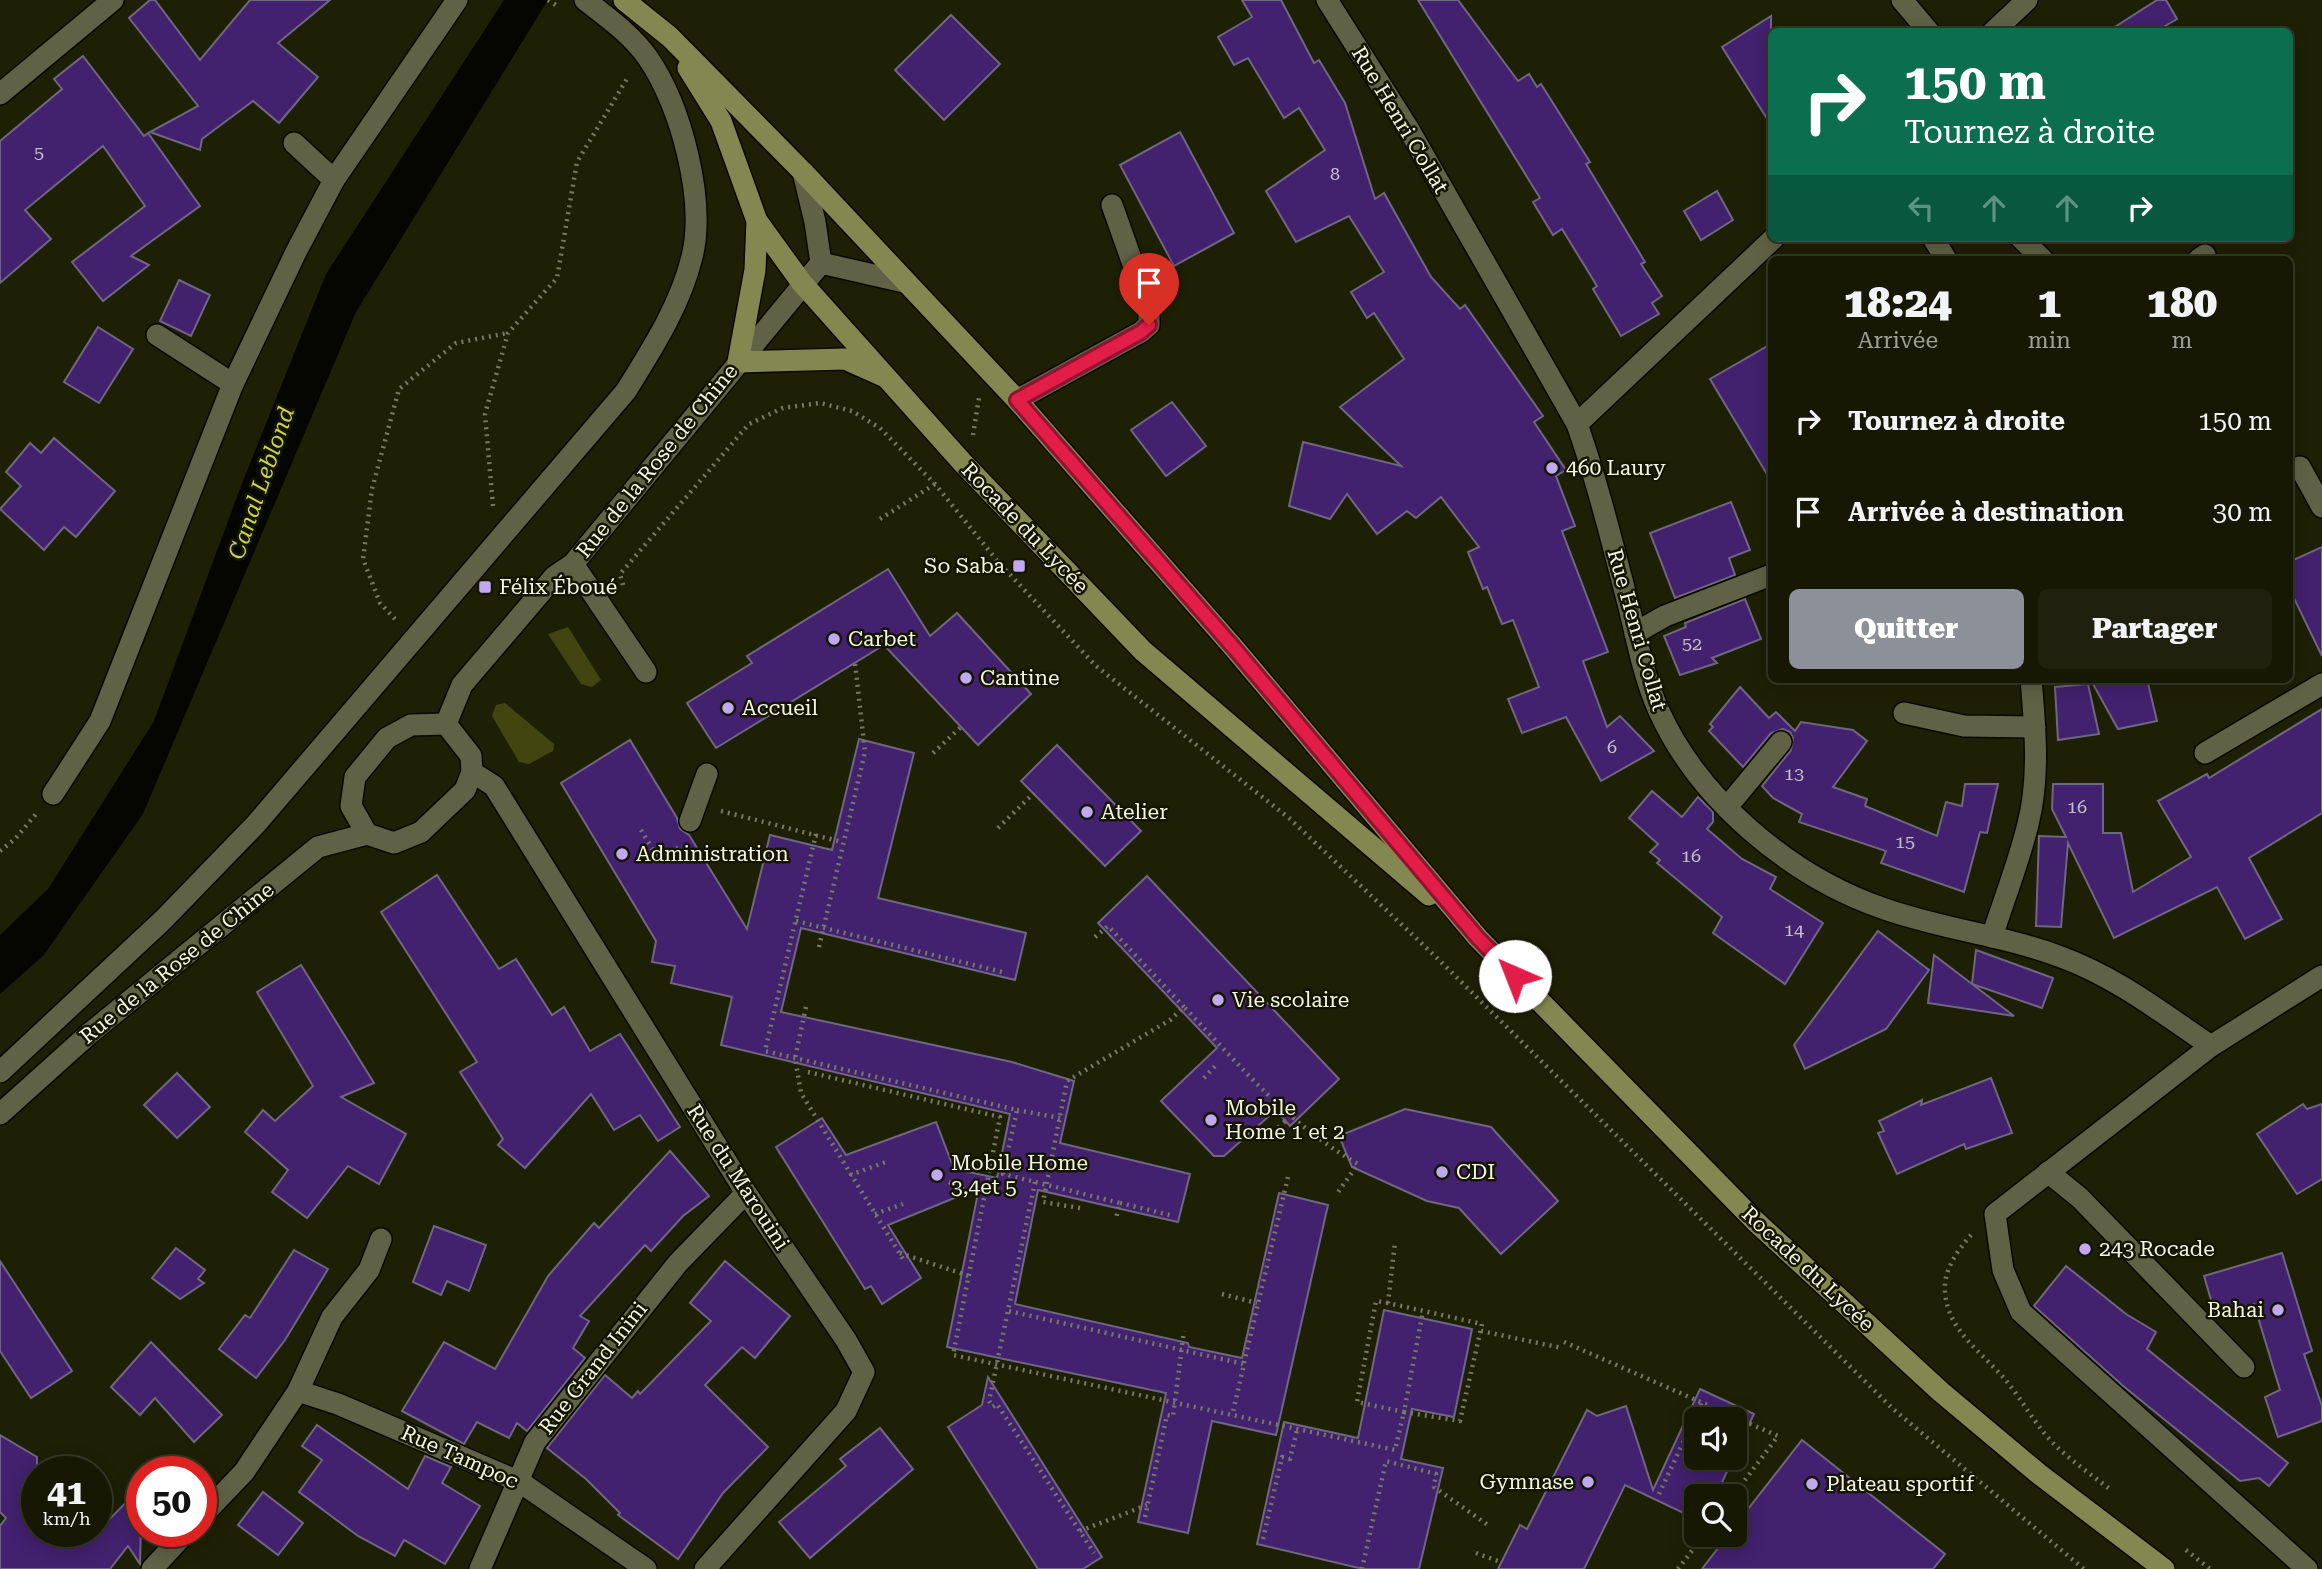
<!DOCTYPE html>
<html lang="fr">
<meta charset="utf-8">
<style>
:root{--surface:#161804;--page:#1f210e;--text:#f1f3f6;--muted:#9ea09a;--line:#353726;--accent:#8c9099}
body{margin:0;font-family:"Roboto Serif",serif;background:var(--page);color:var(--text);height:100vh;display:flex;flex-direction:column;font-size:26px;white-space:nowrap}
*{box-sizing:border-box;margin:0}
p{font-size:23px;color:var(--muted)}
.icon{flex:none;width:38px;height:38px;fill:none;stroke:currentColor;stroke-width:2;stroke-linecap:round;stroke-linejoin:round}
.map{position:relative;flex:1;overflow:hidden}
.side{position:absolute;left:1768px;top:256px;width:525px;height:427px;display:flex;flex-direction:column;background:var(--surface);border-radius:10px;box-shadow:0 4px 18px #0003,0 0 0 2px var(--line)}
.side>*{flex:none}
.top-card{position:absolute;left:1768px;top:28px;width:525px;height:214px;border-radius:10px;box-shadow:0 4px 18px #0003,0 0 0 2px var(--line);background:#0b6e4f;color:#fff;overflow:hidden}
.controls{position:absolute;left:1684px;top:1407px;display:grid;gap:14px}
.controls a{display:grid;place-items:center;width:63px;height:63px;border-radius:10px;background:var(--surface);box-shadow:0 4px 18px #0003,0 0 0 2px var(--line);font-size:35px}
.speed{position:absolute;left:21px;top:1456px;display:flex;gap:14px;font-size:35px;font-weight:700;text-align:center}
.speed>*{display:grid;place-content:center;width:91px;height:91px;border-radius:50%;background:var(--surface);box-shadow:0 4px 18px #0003,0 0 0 2px var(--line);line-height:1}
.speed small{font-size:18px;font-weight:400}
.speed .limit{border:10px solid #d22;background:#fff;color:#111}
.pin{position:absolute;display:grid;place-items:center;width:60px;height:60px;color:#fff;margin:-72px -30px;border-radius:50% 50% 50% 0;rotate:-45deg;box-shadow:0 0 7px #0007}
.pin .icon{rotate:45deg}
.me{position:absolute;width:77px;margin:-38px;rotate:316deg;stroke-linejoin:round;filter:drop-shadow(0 0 5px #0008)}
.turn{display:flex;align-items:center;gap:24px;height:147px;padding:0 21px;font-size:32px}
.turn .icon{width:91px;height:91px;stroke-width:2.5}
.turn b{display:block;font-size:49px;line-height:60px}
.lanes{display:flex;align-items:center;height:66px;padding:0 21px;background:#0003;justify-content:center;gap:35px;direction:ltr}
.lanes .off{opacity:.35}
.eta{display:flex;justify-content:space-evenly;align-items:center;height:119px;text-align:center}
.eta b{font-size:42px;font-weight:800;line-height:49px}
.action{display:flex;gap:14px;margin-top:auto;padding:14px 21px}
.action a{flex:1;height:80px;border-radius:10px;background:var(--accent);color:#fff;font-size:28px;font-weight:800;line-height:80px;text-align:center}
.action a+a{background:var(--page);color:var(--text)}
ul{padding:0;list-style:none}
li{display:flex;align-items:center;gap:21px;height:91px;padding:0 21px}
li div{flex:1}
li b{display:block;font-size:26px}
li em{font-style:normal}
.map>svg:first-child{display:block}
.green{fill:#424510}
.water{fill:#060600}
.building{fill:#42216e;stroke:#6f6682;stroke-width:2}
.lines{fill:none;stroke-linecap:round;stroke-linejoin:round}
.minor-casing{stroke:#090900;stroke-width:24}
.major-casing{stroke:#090900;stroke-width:24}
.path{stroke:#777962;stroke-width:4.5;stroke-dasharray:2 5;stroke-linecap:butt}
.minor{stroke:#5f6245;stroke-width:21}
.major{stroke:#838850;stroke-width:21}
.route-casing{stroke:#92132f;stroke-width:18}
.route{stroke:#e11d48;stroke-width:12}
.poi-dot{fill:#c1a8f3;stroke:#151600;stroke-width:2.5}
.labels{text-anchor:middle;stroke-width:5;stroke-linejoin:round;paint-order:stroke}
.number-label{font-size:18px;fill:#c7c0c6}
.street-label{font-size:21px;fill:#f3f5e4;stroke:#151600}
.poi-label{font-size:21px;fill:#f3f5e4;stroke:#151600;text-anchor:start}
.water-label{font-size:23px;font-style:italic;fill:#ccd44c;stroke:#151600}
</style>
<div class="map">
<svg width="2322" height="1569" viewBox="0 0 2322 1569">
<rect width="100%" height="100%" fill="#1e2005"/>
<!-- green -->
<g class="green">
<path d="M568 627 601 680 592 687 581 684 548 634Z"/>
<path d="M505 703 554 744 553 751 529 764 519 762 492 716 496 705Z"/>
</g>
<!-- water -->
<path class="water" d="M504 0H548L356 312 143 814 43 956 0 994V935L48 889 154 721 241 486 326 274Z"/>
<!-- building -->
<g class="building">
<path d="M150 0H155L200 60 250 0H330L278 43 318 77 279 123 253 101 202 139 200 150 150 132 198 106 129 18Z"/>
<path d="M1242 0H1281L1314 63 1319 60 1345 103 1375 199 1384 193 1431 277 1460 309 1465 305 1543 416 1534 422 1566 470 1556 476 1575 526 1562 531 1608 652 1583 661 1607 727 1620 716 1654 751 1601 781 1566 717 1522 733 1508 699 1539 687 1513 620 1502 624 1487 587 1483 589 1468 552 1479 547 1441 497 1416 518 1407 511 1377 534 1347 494 1330 519 1289 506 1303 442 1401 466 1340 407 1404 359 1374 313 1367 318 1351 292 1384 272 1349 216 1296 242 1266 191 1325 150 1299 108 1284 118 1248 58 1234 65 1218 37 1252 17Z"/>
<path d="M1418 0H1458L1518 81 1529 74 1537 87 1541 84 1590 162 1586 164 1645 262 1641 264 1662 296 1652 303 1659 314 1621 336 1593 289 1597 286 1562 229 1553 235 1533 202 1540 198Z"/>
<path d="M2157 0H2166L2177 19 2155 32H2107Z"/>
<path d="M951 15 1000 64 944 120 895 70Z"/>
<path d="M1771 16V125L1722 47Z"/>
<path d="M83 56 144 136 148 133 200 206 131 256 149 265 103 301 72 262 145 206 103 146 25 210 51 239 0 283V141L62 89 54 79Z"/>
<path d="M1180 132 1234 233 1174 266 1120 165Z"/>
<path d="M1717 191 1733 220 1701 240 1684 211Z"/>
<path d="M179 280 210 295 191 336 160 321Z"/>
<path d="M98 327 133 349 99 403 64 382Z"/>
<path d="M1771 344V481L1710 379Z"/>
<path d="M1172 402 1206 446 1166 476 1131 430Z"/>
<path d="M54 438 115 491 76 537 64 527 44 550 0 509 21 486 6 472 30 443 41 453Z"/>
<path d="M1731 502 1750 550 1729 558 1735 575 1675 598 1650 533Z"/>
<path d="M2322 547V656L2289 588V562Z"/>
<path d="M888 569 930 636 957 613 1031 694 978 745 884 645 716 748 687 703 752 663 747 656Z"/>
<path d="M1745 599 1761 639 1712 658 1717 663 1680 675 1664 636 1686 627 1685 623Z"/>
<path d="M2129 679H2147L2157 721 2118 729 2093 684Z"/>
<path d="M2088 684 2099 734 2058 740 2055 687Z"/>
<path d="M1740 687 1769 718 1776 712 1795 731 1801 722 1853 730 1867 741 1833 787 1867 799 1865 806 1937 836 1946 802 1962 806 1965 784H1998L1987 833 1980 832 1964 892 1881 863 1886 851 1799 822 1802 814 1773 798 1762 786 1791 750 1793 738 1790 732 1783 729 1771 733 1743 767 1709 731 1713 727 1710 724Z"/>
<path d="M2322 709V813L2249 858 2282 919 2245 939 2217 887 2114 938 2068 843 2061 927 2036 926 2039 836 2066 837 2052 809 2053 784H2103V833H2121L2133 892 2191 857 2158 801 2207 774 2209 778Z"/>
<path d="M859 739 914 753 878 898 1026 933 1015 980 801 928 781 1012 1012 1062 1074 1081 1060 1143 1190 1174 1178 1222 1038 1190 1015 1304 1188 1343 1189 1347 1242 1358 1279 1193 1328 1205 1276 1435 1212 1421 1188 1533 1138 1522 1166 1393 947 1347 979 1188 888 1225 921 1278 882 1304 871 1286 865 1289 776 1147 822 1118 846 1155 936 1122 954 1169 997 1178 1010 1114 721 1045 732 997 671 983 675 966 652 962 656 941 561 783 630 740 677 818 680 829 689 835 747 929 770 835 832 850Z"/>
<path d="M1057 745 1141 831 1105 866 1021 781Z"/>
<path d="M1652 791 1682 817 1698 797 1713 812V822L1707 829 1742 859 1776 877 1770 889 1823 923 1785 984 1713 933 1722 917 1657 863 1660 860 1650 852 1658 844 1629 818Z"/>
<path d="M437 875 499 969 516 959 552 1015 564 1007 590 1051 620 1034 680 1127 658 1141 640 1115 614 1130 591 1094 525 1168 498 1145 503 1139 460 1072 477 1062 381 912Z"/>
<path d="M1147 876 1339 1079 1290 1126 1276 1110 1224 1156H1214L1161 1101 1217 1048 1098 923Z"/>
<path d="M1878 931 1929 970 1886 1029 1805 1069 1794 1045Z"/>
<path d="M1976 950 2053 978 2042 1008 1972 984Z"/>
<path d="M1934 955 2014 1016 1928 1003Z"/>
<path d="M301 965 374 1083 341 1097 406 1134 379 1184 348 1166 307 1218 272 1192 288 1170 245 1132 263 1110 275 1121 313 1086 257 992Z"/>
<path d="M177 1073 210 1107 177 1138 144 1105Z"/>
<path d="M1991 1078 2012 1133 1966 1149 1964 1144 1897 1174 1878 1133 1884 1131 1879 1121 1922 1100 1921 1105Z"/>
<path d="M2303 1104 2307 1109 2322 1104V1179L2297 1194 2257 1134Z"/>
<path d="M1405 1109 1491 1127 1558 1201 1501 1254 1459 1208 1427 1201 1352 1167 1339 1136Z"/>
<path d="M670 1151 709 1196 683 1216 651 1251 645 1245 580 1316 589 1321 573 1348 585 1358 527 1431 517 1423 509 1438 477 1422 464 1444 402 1411 444 1342 495 1369 548 1276 594 1223 599 1228Z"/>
<path d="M434 1226 486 1245 469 1291 447 1281 441 1295 413 1282Z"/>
<path d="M176 1248 205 1270 198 1279 204 1283 180 1299 152 1278Z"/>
<path d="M294 1250 328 1269 285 1340 256 1378 219 1349 245 1315 250 1318Z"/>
<path d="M2282 1253 2312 1351 2304 1354 2322 1406V1421L2278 1437 2265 1397 2280 1390 2254 1304 2216 1317 2204 1276Z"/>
<path d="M0 1261 72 1371 31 1398 0 1351Z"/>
<path d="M725 1261 790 1316 755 1358 742 1347 705 1385 768 1447 723 1493 678 1559 618 1515 620 1513 586 1479 547 1448 605 1375 632 1398 638 1391 640 1394 711 1321 690 1303Z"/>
<path d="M2066 1266 2126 1314 2156 1332 2147 1349 2288 1463 2269 1486 2259 1478 2240 1481 2122 1385 2034 1306Z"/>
<path d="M1384 1310 1472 1329 1454 1417 1412 1409 1401 1459 1443 1468 1419 1569H1363L1257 1544 1284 1422 1358 1438Z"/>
<path d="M151 1342 222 1415 194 1442 155 1398 140 1415 111 1387Z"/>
<path d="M988 1377 1102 1557 1083 1569H1038L948 1427 982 1405Z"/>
<path d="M1700 1389 1754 1414 1734 1456V1419H1696V1458H1733L1716 1496H1696V1519L1625 1485 1584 1569H1498L1520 1525 1527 1529 1587 1410 1597 1416 1626 1406 1653 1490Z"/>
<path d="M317 1425 408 1489 425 1456 451 1467 442 1483 480 1506 445 1564 404 1540 395 1556 358 1536 299 1492 322 1460 302 1446Z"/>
<path d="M880 1428 913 1469 810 1558 779 1522 846 1466 840 1459Z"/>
<path d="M0 1435 37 1457V1531H98L142 1486 140 1564 128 1546 110 1569H0V1526L6 1518 0 1512Z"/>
<path d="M1802 1440 1945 1554 1933 1569H1702L1728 1535H1734V1527Z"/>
<path d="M263 1492 303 1523 278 1555 238 1525Z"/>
</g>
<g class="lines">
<!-- minor casing -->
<g class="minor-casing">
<g id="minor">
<path d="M1327 0 1408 128 1577 424C1598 484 1613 546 1629 607 1637 641 1644 677 1658 709 1698 799 1790 876 1882 908 1940 929 2003 935 2061 957 2116 977 2162 1013 2211 1046"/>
<path d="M1902 0 1929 32"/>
<path d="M1993 32 2027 0"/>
<path d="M0 94 113 0"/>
<path d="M294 143 334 180"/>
<path d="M1933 238 1946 259"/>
<path d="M2021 238 2042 259"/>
<path d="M2199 259 2205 255"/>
<path d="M821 263 904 282"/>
<path d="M157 335 233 384"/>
<path d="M1017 400 1141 332 1149 325V309L1112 205"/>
<path d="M1577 424 1774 238"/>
<path d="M2300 467 2322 507"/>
<path d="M573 564 646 672"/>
<path d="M1635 633 1665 616 1771 575"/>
<path d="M1904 713 1964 726 2035 727"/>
<path d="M446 724 462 685 554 577 573 564 821 263 815 222 803 172"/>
<path d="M446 724 471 756 472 772 465 790 421 832 394 843 367 834 351 806 355 777 387 738 411 725Z"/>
<path d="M2205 753 2322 684"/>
<path d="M472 772 494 786 746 1193 846 1340 864 1372 846 1411 705 1569"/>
<path d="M53 794 100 721 233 384 296 252 334 180 457 0"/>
<path d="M1727 807 1781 742"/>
<path d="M690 821 707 774"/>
<path d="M1992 937C2004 899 2019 862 2028 824 2040 777 2035 726 2031 679"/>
<path d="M0 1072 163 920 256 824 626 391C652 349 680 306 692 257 706 200 681 106 648 58 631 34 607 17 585 0"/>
<path d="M0 1114 89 1034 318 847 367 834"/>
<path d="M2048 1172 2080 1198 2244 1367"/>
<path d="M298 1391 338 1404 520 1482 646 1569"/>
<path d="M201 1517 244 1472 298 1391 332 1317 369 1270 381 1239"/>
<path d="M152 1569 187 1531"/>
<path d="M480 1569 535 1442 678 1263 746 1193"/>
<path d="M2307 1569 2021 1312 2003 1270 1995 1214 2211 1046 2322 976"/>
</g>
</g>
<!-- major casing -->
<g class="major-casing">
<g id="major">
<path d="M624 0 670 37 803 172 1017 400 1234 648 1478 938 1755 1221 1941 1392 2039 1474 2164 1569"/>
<path d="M688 68 721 121 757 221 802 283 962 462 1143 651 1429 895"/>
<path d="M757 221 755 270 738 362 845 359 883 376"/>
</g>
</g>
<!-- path -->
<g class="path">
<path d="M548 0 559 7"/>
<path d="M973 435 979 398"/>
<path d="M493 506 485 414 508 333 557 278 577 162 628 77"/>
<path d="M880 519 935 484"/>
<path d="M623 585 620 574 749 424 783 408 820 403 852 411 880 428 935 484 999 563 1096 666 1289 818 1437 958 1893 1409 2084 1569"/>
<path d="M395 619 380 603 363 559 372 489 399 389 456 343 508 333"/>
<path d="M933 753 961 727"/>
<path d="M721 811 842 842"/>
<path d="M998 828 1034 793"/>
<path d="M641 830 659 860 681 846"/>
<path d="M816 834 765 1051 1017 1110 1003 1174 1120 1203 1116 1218"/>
<path d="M0 851 15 839 36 814"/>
<path d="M796 921 1006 973"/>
<path d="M1095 937 1108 926 1184 1007"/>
<path d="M819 947 865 752 855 663"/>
<path d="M806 1007 795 1058 801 1093 903 1259"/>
<path d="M808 1072 1000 1117 953 1355 1395 1450 1404 1412 1460 1421 1482 1324 1388 1303 1395 1242"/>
<path d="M1204 1078 1216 1065"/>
<path d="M1233 1109 1246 1097"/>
<path d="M1017 1110 1060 1118"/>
<path d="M1273 1132 1289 1118"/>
<path d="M850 1175 886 1162"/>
<path d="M949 1182 967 1191 986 1187"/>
<path d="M1035 1182 989 1401 993 1407 997 1404 1094 1553"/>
<path d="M1120 1203 1174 1216"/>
<path d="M1080 1208 1043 1202 1067 1081 1170 1020 1184 1007C1242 1067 1285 1122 1358 1164L1336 1195"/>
<path d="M875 1214 903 1204"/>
<path d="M1971 1235C1957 1251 1943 1271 1945 1292 1948 1333 1985 1354 2008 1383 2024 1403 2038 1429 2057 1447 2073 1462 2093 1476 2111 1490"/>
<path d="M900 1253 969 1276"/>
<path d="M1222 1294 1257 1303"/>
<path d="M1388 1303 1376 1301 1357 1402 1404 1412 1423 1311"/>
<path d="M1009 1311 1244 1364 1232 1416"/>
<path d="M1481 1331 1562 1348"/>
<path d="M1564 1342 1778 1436 1733 1496"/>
<path d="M1244 1363 1288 1177"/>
<path d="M1659 1494 1702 1402"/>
<path d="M1145 1517 1167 1415 1173 1416 1184 1331"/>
<path d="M1080 1531 1147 1505"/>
<path d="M1263 1539 1282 1457 1290 1459 1297 1430"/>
<path d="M2186 1550 2210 1569"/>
<path d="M1476 1553 1501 1562"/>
<path d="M1362 1569 1386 1461 1436 1474 1434 1487 1488 1525"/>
<path d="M1678 1569 1704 1535"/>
</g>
<!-- minor -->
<use href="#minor" class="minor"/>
<!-- major -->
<use href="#major" class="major"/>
</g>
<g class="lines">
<!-- route casing -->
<g class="route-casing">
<path id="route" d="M1149 325 1141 332 1017 400 1234 648 1478 938 1515 976"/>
</g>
<!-- route -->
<use href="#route" class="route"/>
</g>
<!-- markers -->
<g class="poi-dot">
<circle cx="1552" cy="468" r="7"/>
<rect x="1012" y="559" width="14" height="14" rx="3.5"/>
<rect x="478" y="580" width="14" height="14" rx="3.5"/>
<circle cx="834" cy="639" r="7"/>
<circle cx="966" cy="678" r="7"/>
<circle cx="728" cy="708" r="7"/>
<circle cx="1087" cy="812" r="7"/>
<circle cx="622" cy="854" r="7"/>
<circle cx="1218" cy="1000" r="7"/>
<circle cx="1211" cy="1120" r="7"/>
<circle cx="1442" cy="1172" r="7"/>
<circle cx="937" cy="1175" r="7"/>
<circle cx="2085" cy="1249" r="7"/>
<circle cx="2278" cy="1310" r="7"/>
<circle cx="1588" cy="1482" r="7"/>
<circle cx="1812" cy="1484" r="7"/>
</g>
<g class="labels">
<!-- number labels -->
<g class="number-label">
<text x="39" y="159">5</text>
<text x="1335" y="180">8</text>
<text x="1692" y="650">52</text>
<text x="1612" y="753">6</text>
<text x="1794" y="780">13</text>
<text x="2077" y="813">16</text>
<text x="1905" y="848">15</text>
<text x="1691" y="862">16</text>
<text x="1794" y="936">14</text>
</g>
<!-- street labels -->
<g class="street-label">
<text transform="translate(1400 120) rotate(59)" y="7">Rue Henri Collat</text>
<text transform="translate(657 461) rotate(-51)" y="7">Rue de la Rose de Chine</text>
<text transform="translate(1025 528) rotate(46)" y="7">Rocade du Lycée</text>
<text transform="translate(1637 630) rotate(74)" y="7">Rue Henri Collat</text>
<text transform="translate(177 963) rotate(-39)" y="7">Rue de la Rose de Chine</text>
<text transform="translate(738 1177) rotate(57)" y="7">Rue du Marouini</text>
<text transform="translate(1808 1269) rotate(43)" y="7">Rocade du Lycée</text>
<text transform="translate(593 1368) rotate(-52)" y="7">Rue Grand Inini</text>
<text transform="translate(460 1457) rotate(24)" y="7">Rue Tampoc</text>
</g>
<!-- poi labels -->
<g class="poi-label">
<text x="1566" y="475">460 Laury</text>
<text x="1005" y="573" text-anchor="end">So Saba</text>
<text x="499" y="594">Félix Éboué</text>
<text x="848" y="646">Carbet</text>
<text x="980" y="685">Cantine</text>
<text x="742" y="715">Accueil</text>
<text x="1101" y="819">Atelier</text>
<text x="636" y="861">Administration</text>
<text x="1232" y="1007">Vie scolaire</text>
<text x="1225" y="1115">Mobile<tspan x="1225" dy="24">Home 1 et 2</tspan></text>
<text x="951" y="1170">Mobile Home<tspan x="951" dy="24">3,4et 5</tspan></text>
<text x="1456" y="1179">CDI</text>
<text x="2099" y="1256">243 Rocade</text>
<text x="2264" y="1317" text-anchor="end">Bahai</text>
<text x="1574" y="1489" text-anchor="end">Gymnase</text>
<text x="1826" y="1491">Plateau sportif</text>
</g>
<!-- water labels -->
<g class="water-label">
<text transform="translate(261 483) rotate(-71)" y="8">Canal Leblond</text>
</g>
</g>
</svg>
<div class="controls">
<a><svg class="icon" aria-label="sound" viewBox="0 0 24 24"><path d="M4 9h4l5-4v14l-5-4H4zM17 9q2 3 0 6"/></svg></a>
<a><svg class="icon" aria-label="search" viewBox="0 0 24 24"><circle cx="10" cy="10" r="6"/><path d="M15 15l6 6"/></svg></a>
</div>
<div class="speed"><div>41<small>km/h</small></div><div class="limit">50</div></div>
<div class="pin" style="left:1149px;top:325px;background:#d93025"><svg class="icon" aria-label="arrive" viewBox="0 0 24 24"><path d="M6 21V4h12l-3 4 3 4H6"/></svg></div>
<svg class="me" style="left:1515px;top:976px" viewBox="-20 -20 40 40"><circle r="19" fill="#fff"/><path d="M0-13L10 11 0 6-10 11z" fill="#e11d48"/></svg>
<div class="top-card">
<div class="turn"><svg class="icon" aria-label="right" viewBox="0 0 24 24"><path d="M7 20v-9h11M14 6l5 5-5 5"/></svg><div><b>150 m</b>Tournez à droite</div></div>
<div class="lanes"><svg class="icon off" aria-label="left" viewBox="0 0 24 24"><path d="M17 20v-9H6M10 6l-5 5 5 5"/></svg><svg class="icon off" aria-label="ahead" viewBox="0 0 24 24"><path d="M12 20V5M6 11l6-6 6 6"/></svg><svg class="icon off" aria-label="ahead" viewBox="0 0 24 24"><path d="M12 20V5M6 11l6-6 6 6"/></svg><svg class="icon" aria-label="right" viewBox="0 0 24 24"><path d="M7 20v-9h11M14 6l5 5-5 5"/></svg></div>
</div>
<section class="side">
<div class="eta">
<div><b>18:24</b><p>Arrivée</p></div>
<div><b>1</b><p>min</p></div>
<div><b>180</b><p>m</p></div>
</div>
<ul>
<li><svg class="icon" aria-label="right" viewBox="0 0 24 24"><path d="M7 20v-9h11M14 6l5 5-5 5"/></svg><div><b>Tournez à droite</b></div><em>150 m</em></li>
<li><svg class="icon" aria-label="arrive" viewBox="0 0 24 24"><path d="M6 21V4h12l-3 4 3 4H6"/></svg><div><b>Arrivée à destination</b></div><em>30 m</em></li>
</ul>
<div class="action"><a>Quitter</a><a>Partager</a></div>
</section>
</div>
